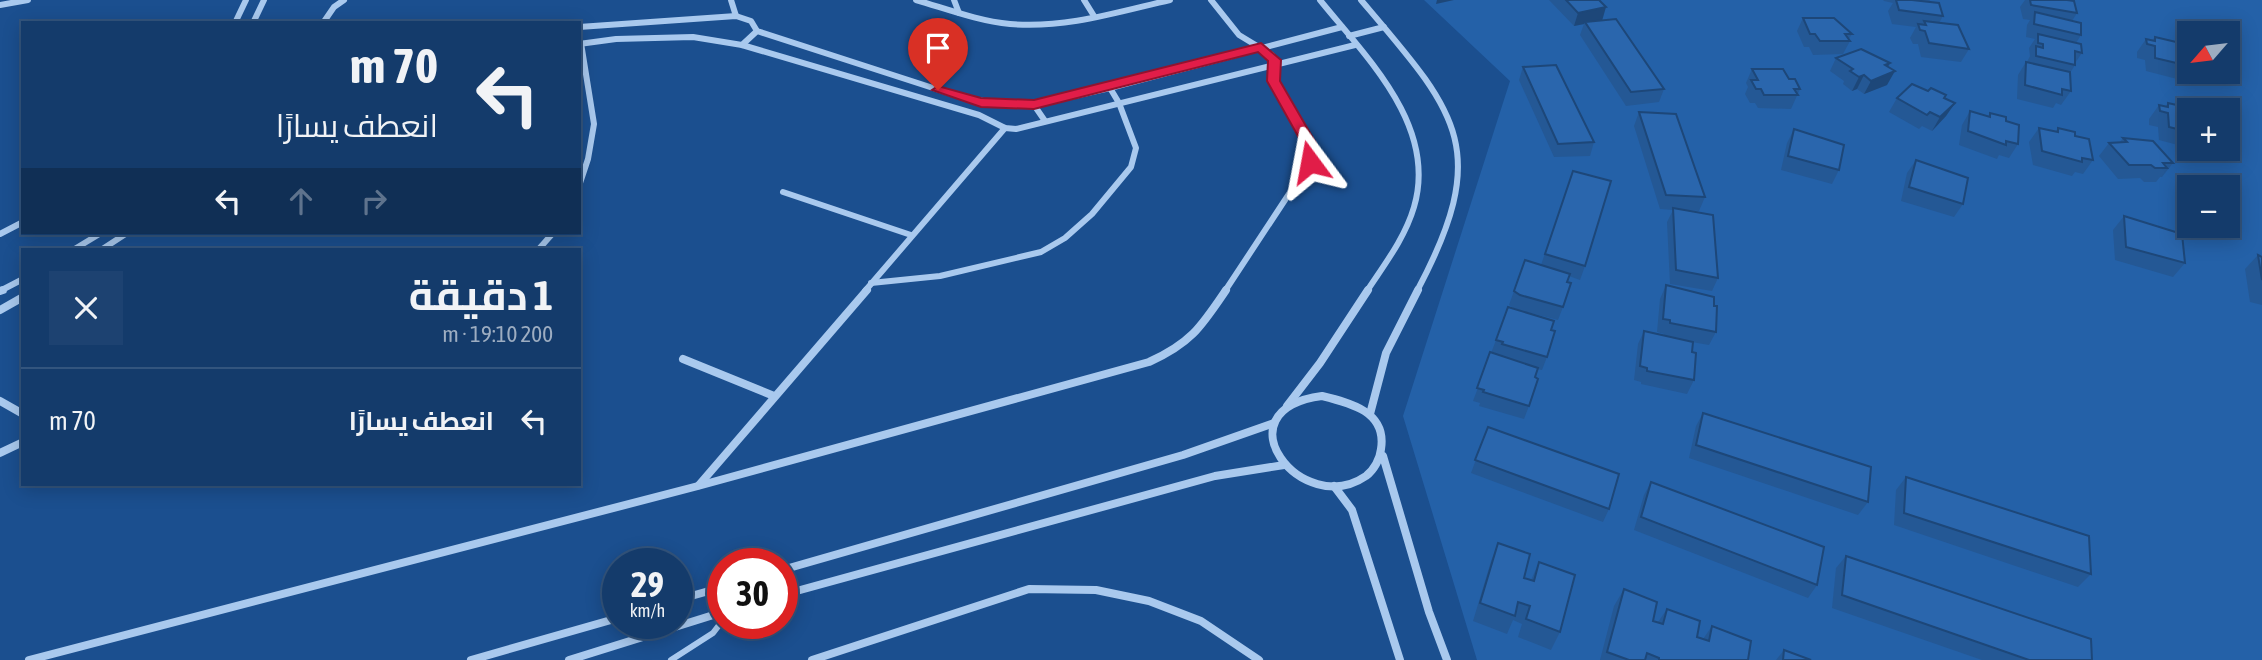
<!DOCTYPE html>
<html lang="ar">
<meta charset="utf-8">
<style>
:root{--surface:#143b6b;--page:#1d4271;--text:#f1f3f6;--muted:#9dadc1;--line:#33557e}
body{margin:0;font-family:"Asap Condensed",Cairo,sans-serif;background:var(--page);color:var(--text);direction:rtl;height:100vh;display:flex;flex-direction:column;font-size:26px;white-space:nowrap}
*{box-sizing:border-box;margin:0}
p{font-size:23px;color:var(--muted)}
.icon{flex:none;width:38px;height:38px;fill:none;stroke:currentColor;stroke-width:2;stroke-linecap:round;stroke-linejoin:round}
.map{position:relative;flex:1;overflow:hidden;direction:ltr}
.side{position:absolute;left:21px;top:248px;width:560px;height:238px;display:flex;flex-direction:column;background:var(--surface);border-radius:0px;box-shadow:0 4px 18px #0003,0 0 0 2px var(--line);direction:rtl}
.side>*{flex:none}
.banner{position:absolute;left:21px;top:21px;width:560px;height:214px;border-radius:0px;box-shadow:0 4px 18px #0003,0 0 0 2px var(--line);direction:rtl;background:#143b6b;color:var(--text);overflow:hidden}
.needle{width:46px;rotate:242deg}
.buttons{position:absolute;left:2177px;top:21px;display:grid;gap:14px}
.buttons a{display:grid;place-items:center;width:63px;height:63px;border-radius:0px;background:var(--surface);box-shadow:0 4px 18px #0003,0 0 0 2px var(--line);font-size:35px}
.speed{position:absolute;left:602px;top:548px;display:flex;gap:14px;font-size:35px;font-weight:700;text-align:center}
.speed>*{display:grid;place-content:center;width:91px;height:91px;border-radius:50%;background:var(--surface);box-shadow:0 4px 18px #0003,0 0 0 2px var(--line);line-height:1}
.speed small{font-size:18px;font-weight:400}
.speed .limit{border:10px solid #d22;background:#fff;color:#111}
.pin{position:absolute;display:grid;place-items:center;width:60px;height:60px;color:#fff;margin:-72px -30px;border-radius:50% 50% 50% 0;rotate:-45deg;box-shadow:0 0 7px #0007}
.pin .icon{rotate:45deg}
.me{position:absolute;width:77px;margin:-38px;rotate:347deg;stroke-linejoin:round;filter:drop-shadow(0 0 5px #0008)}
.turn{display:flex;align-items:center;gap:24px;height:147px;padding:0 28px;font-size:32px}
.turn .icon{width:91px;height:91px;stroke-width:2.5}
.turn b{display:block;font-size:49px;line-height:60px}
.lanes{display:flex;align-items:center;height:66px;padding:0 28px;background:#0003;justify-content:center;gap:35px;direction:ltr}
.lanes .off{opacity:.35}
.round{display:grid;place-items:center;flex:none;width:74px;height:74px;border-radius:0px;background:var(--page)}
.headline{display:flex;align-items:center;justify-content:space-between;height:119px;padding:0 28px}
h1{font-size:42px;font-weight:700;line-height:52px}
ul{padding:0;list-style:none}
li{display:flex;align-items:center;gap:21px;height:105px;padding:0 28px;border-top:2px solid var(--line)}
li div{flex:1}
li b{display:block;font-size:26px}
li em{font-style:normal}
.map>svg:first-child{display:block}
.green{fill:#2461a8;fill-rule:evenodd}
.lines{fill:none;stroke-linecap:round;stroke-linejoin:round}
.lane{stroke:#a9c9ee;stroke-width:6}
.street-far1{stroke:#a9c9ee;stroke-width:6}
.street{stroke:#a9c9ee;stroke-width:8}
.wall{fill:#245895}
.shaded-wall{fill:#1d4779}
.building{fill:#2a66ad;stroke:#1d4779;stroke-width:2}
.route{fill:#e11d48;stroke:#92132f;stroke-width:2}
</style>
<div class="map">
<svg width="2262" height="660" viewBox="0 0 2262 660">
<rect width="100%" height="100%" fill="#1b4f8f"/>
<!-- green -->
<path class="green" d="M1424 0H2262V660H1477L1403 416 1510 81ZM2189 33H2228V72H2189ZM2189 110H2228V149H2189ZM2189 187H2228V226H2189Z"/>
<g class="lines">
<!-- lane -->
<path class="lane" d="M671 660 713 633 723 620"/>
<!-- street-far1 -->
<g class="street-far1">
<path d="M731 0 736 16"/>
<path d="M916 0C947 9 978 21 1010 24 1064 29 1118 12 1170 0"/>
<path d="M954 0 959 13"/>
<path d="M1084 0 1094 16"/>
<path d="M1211 0 1239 35 1272 55 1274 82 1306 138 1310 162 1225 291"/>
<path d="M1320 0C1366 57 1438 126 1414 207 1405 238 1384 265 1367 291"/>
<path d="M1361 0C1457 113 1493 148 1417 291"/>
<path d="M0 5 28 0"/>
<path d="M235 23 246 0"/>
<path d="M253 23 264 0"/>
<path d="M323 23 334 7 344 0"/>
<path d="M579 27 736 16 751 21 757 31 964 98 1016 106 1034 105 1110 88 1342 27"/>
<path d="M1349 36 1384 27"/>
<path d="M579 44 616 39 693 37 742 45 979 115 1005 128 1016 129 1355 45"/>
<path d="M742 45 757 31"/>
<path d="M1034 105 1045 121"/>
<path d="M579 186 588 159 594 124 581 43"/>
<path d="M783 192 911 235"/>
<path d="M0 234 23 222"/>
<path d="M73 250 101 233"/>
<path d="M101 250 127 233"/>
<path d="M538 250 553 233"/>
<path d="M871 283 940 276 1041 252 1065 238 1092 214 1131 167 1136 148 1119 103 1110 88"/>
<path d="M0 291 23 279"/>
<path d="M865 291 1005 128"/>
</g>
<!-- street -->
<g class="street">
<path d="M0 291 3 290"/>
<path d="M0 310 23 297"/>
<path d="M683 359 774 396"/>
<path d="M1322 396C1351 403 1387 412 1381 449 1380 459 1374 470 1366 476 1302 520 1217 410 1322 396Z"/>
<path d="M0 401 23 414"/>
<path d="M1287 406 1320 363 1368 290"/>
<path d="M1370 414 1386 353 1418 290"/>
<path d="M0 453 23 442"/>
<path d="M1383 456 1429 612 1447 660"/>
<path d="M699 485 867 290"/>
<path d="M1334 486 1352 510 1400 660"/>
<path d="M782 570 1183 455 1274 423"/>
<path d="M782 595 1215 476 1284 465"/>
<path d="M677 600 723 587"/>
<path d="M29 660 698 486 1149 362C1191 343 1201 327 1226 290"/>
<path d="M471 660 618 618"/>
<path d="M569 660 723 612"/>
<path d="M812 660 1029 589 1096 590 1149 601 1201 621 1259 660"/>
</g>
</g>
<!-- wall -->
<g class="wall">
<path d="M1549 0H1599L1602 20 1664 89 1659 102 1626 106 1580 35 1584 24 1574 26Z"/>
<path d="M1883 0H1930L1929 2 1943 16 1939 23 1969 49 1961 62 1921 57 1918 44H1913L1910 38 1916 27 1892 24 1888 11 1893 3 1884 1Z"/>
<path d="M2025 0H2067L2077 13 2072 21 2081 35 2076 43 2082 53 2075 63V65L2070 73 2071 91 2061 105 2056 103 2053 108 2017 99 2018 75 2026 62H2027L2030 56 2029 48 2035 39 2026 37 2027 25 2030 20 2023 19 2020 7Z"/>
<path d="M1803 18 1852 34 1849 39 1850 41 1843 54 1813 55 1809 47H1804L1797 31Z"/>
<path d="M2155 37 2189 45V72H2192L2185 81 2146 71 2145 60 2137 58V52L2146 39 2152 40Z"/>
<path d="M1836 58 1888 67 1887 85 1864 94 1857 89 1852 91 1843 84 1844 81 1830 71Z"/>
<path d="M1523 67 1594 142 1590 156 1554 157 1519 80Z"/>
<path d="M1752 69 1789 79 1800 89 1791 109 1758 108 1755 103H1750L1745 94 1748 87 1746 83Z"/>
<path d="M1897 98 1955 103 1946 116 1932 131 1922 126 1919 129 1889 112Z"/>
<path d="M2168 103 2189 110V148L2159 140 2158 127 2149 125V119L2159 105 2165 107Z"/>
<path d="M1970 111 1988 116 1990 113 2018 144 2009 158 1999 155 1997 159 1959 145 1962 125Z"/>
<path d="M1639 112 1705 197 1699 211 1685 210 1718 278 1712 291 1670 284 1667 222 1673 210 1660 209 1634 126Z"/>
<path d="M2039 128 2055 132 2058 128 2075 136 2093 160 2083 174 2075 172 2072 176 2033 165 2029 142Z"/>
<path d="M1794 129 1839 170 1832 184 1781 170 1787 143Z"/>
<path d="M2123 138 2173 163 2162 177H2160L2156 182H2144L2140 178 2118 179 2099 156 2109 143 2120 142Z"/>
<path d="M1916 160 1963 204 1954 217 1901 201 1907 173Z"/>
<path d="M1573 171 1585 266 1580 280 1569 276 1563 307 1558 320 1515 309 1551 330 1547 357 1542 370 1537 369 1529 406 1524 419 1479 406 1480 403 1473 401 1496 340 1515 309 1509 305 1525 260 1541 265Z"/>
<path d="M2124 216 2185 263 2173 277 2115 260 2113 230Z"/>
<path d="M2258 255 2262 257V305L2250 302 2245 269Z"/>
<path d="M1666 285 1714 306 1716 332 1709 345 1686 341 1692 352 1694 380 1687 394 1641 384V382L1634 380 1638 344 1644 331 1664 335V334L1657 332 1660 299Z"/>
<path d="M1703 413 1868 502 1858 515 1689 458 1696 426Z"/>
<path d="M1488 427 1609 509 1603 522 1471 473Z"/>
<path d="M1906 477 2091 574 2078 587 1894 525 1896 490Z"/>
<path d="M1651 482 1817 585 1808 598 1634 530 1644 495Z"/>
<path d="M1498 543 1524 578 1531 580 1539 562 1560 632 1551 650 1518 637 1522 624 1513 620 1507 634 1473 621 1491 561Z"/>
<path d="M1846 556 2092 660H1982L1832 608 1836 568Z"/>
<path d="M1624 589 1653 621 1658 622 1667 609 1697 637 1703 639 1712 626 1748 660H1600L1614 606Z"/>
<path d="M1784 650 1811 660H1776Z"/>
</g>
<!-- shaded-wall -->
<g class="shaded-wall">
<path d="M1437 0H1454L1436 4Z"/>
<path d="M1606 7 1602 21 1585 22 1584 24 1574 26 1578 13Z"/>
<path d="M1890 63 1883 76 1895 71 1887 85 1864 94 1871 81 1885 65Z"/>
<path d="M1864 75 1857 89 1852 91 1859 77Z"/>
<path d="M1955 103 1946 116 1932 131 1940 117Z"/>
</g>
<!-- building -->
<g class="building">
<path d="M1566 0H1599L1606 7 1578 13Z"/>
<path d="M1896 0H1912L1939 3 1943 16 1899 10Z"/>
<path d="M2030 0H2067L2074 1 2077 13 2031 5Z"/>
<path d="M2035 12 2081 23V35L2034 24Z"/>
<path d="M1803 18H1834L1852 34H1845L1850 41H1820L1815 34H1810Z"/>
<path d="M1616 19 1664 89 1631 92 1585 22Z"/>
<path d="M1924 21 1958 25 1969 49 1929 43 1925 31 1920 30 1918 24 1926 25Z"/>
<path d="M2038 34 2081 44 2082 53 2075 51V65L2036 56V46L2043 48V44L2038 43Z"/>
<path d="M2155 37 2189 45V66L2155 58V46L2147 44 2146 39 2155 41Z"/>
<path d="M1861 49 1890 63 1885 65 1895 71 1871 81 1864 75 1859 77 1850 71 1853 69 1836 58Z"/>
<path d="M2026 62 2070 72 2071 91 2062 89V95L2025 85Z"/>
<path d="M1556 65 1594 142 1558 144 1523 67Z"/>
<path d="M1752 69H1783L1789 79H1795L1800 89H1794L1798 95H1764L1761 89H1756L1751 80H1758Z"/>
<path d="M1912 84 1928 91 1931 88 1946 95 1944 98 1955 103 1940 117 1930 112 1927 115 1897 98Z"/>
<path d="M2168 103 2198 110H2189V132L2169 127 2168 113 2160 111 2159 105 2168 107Z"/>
<path d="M1970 111 1990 117V113L2006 117V121L2019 125 2018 144 2006 141V145L1968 131Z"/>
<path d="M1639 112 1676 114 1705 197 1666 195Z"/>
<path d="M2039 128 2058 132V128L2075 132V136L2089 139 2093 160 2082 158V162L2042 151Z"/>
<path d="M1794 129 1844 145 1839 170 1788 156Z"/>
<path d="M2123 138 2153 141 2173 163H2163L2167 168H2155L2151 165H2129L2109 143 2127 142Z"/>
<path d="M1916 160 1968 178 1963 204 1909 187Z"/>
<path d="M1573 171 1611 181 1585 266 1545 254Z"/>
<path d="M1673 208 1713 215 1718 278 1676 270Z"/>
<path d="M2124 216 2182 234 2185 263 2126 247Z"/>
<path d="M2258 255 2262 257V280Z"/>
<path d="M1525 260 1570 274 1567 282 1571 283 1563 307 1520 295 1514 291Z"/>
<path d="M1666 285 1714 297V306H1717L1716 332 1670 323V320L1663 319Z"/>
<path d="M1508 307 1554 321 1551 330 1555 331 1547 357 1502 344 1503 342 1496 340Z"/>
<path d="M1644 331 1693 342 1692 352 1696 353 1694 380 1647 371V368L1640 366Z"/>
<path d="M1490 352 1538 368 1535 377 1538 379 1529 406 1483 392 1484 390 1477 388Z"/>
<path d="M1703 413 1871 467 1868 502 1696 445Z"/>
<path d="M1488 427 1619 474 1609 509 1475 460Z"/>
<path d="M1906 477 2089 536 2091 574 1904 513Z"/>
<path d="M1651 482 1824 547 1817 585 1641 517Z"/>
<path d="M1498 543 1530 554 1524 578 1534 581 1539 562 1575 575 1560 632 1526 619 1530 606 1518 602 1515 616 1480 603Z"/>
<path d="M1846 556 2091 639 2092 660H2029L1842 595Z"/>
<path d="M1624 589 1657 602 1653 621 1663 624 1667 609 1700 621 1697 637 1709 641 1712 626 1751 641 1748 660H1659V658L1647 653 1645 660H1629L1607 652Z"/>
<path d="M1784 650 1811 660H1783Z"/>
</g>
<!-- route -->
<path class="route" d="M1261 43 1281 60 1280 81 1317 145 1315 165 1310 166 1303 162V145L1267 81 1268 61 1258 52 1034 109 981 107 932 90 938 86 981 98 1034 100Z"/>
</svg>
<div class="buttons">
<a><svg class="needle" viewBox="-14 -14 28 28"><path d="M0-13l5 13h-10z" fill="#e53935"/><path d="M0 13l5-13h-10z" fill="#9dadc1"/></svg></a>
<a>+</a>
<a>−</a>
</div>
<div class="speed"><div>29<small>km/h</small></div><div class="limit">30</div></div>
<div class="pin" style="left:938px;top:90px;background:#d93025"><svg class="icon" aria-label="arrive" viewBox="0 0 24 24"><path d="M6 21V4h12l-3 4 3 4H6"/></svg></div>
<svg class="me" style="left:1310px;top:162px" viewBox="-20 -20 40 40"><path d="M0-17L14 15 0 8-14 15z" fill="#e11d48" stroke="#fff" stroke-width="4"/></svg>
<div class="banner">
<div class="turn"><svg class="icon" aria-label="left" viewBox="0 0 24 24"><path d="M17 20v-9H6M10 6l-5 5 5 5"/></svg><div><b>70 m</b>انعطف يسارًا</div></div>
<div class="lanes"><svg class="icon" aria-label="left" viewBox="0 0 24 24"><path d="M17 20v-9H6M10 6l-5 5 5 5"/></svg><svg class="icon off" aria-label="ahead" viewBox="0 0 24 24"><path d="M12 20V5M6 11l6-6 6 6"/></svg><svg class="icon off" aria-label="right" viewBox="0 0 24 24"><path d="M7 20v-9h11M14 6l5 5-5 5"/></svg></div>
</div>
<section class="side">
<div class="headline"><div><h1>1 دقيقة</h1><p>200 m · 19:10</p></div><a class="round"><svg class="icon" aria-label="close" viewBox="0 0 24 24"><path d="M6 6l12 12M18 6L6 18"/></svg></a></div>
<ul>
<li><svg class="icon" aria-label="left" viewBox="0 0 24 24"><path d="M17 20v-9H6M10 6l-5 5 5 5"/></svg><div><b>انعطف يسارًا</b></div><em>70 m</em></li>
</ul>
</section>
</div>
